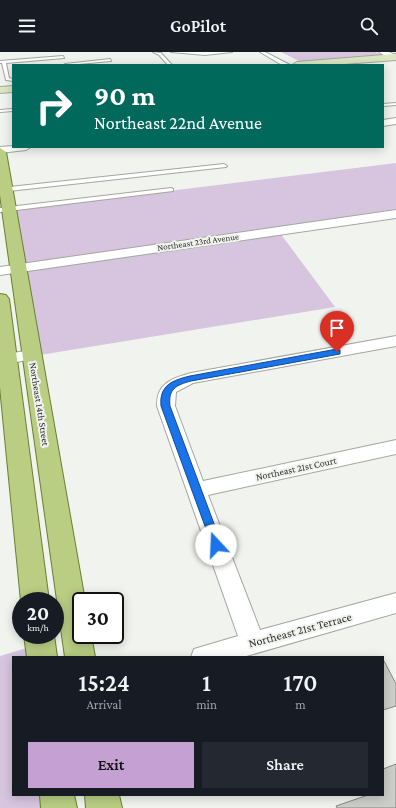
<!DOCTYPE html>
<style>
:root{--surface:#171b24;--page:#242831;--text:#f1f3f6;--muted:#9ea1a6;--accent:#c4a0d3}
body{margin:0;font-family:"Crimson Pro",serif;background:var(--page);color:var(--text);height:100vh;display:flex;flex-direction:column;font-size:15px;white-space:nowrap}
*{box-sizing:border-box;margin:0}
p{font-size:13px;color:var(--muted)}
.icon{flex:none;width:22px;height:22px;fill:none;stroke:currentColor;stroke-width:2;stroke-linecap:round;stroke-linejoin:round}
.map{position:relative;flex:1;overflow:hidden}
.side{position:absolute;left:12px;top:604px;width:372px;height:140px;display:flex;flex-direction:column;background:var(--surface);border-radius:0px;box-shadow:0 2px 10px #0003}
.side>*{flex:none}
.hud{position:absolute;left:12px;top:12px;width:372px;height:84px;border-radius:0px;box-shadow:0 2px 10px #0003;background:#00695c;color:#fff;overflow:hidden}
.speed{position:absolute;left:12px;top:540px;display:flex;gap:8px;font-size:20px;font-weight:700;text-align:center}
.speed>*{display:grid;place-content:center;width:52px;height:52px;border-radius:50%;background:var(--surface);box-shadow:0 2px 10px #0003;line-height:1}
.speed small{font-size:10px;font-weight:400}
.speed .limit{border:2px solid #111;border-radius:6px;background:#fff;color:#111}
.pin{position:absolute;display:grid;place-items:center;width:34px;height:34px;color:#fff;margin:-41px -17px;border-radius:50% 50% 50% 0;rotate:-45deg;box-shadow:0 0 4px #0007}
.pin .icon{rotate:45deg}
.me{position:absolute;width:44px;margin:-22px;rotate:340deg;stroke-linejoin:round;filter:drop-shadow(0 0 3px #0008)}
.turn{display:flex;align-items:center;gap:14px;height:84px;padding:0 16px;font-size:18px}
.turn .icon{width:52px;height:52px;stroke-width:2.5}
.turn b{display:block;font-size:28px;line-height:34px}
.eta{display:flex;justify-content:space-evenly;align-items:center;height:68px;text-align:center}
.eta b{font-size:24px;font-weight:600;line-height:28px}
.cta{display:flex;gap:8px;margin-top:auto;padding:8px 16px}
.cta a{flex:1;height:46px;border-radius:0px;background:var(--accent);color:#111;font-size:16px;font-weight:600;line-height:46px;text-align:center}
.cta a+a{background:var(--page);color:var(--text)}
header{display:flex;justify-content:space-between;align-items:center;height:52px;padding:0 16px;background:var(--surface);font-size:18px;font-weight:600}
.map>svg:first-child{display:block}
.green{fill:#d7c5df}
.building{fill:#cccec9;stroke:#858782}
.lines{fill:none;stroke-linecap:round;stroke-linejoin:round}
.service-casing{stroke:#a4a6a0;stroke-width:2}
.minor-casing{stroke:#a4a6a0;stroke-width:2}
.secondary-casing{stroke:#a4a6a0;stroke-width:2}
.primary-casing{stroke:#69802f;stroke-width:2}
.service{fill:#fff;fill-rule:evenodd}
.minor{fill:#fff;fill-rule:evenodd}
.secondary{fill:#dce6c1;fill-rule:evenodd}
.primary{fill:#b9cd83;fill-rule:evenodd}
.route{fill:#1a73e8;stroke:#114b97}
.labels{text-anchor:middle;stroke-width:4;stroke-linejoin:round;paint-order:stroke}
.far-street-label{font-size:9px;fill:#2d2e2c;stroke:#f1f3ee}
.street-label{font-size:10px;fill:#2d2e2c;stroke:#f1f3ee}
.near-street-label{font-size:12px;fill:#2d2e2c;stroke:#f1f3ee}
</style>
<header><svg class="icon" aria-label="menu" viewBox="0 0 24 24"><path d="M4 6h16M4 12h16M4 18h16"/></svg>GoPilot<svg class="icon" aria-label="search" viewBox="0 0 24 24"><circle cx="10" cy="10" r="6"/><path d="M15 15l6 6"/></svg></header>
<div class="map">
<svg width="396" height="756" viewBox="0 0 396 756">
<rect width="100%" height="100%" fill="#f1f3ee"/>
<!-- green -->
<g class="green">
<path d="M281 0H376L384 5 303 11Z"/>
<path d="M396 111V157L25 213 15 158Z"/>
<path d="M280 181 335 255 40 303 26 219Z"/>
<path d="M27 596 28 605H13V743H42L43 756H0V604Z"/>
</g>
<!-- building -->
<g class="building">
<path d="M383 607 396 632V654L383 658Z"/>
<path d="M396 712V756H337L336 754 368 743H383V717Z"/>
</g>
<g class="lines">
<!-- service casing -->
<g class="service-casing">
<g id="service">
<path d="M153 0 161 1 172 13H168L159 3Z"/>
<path d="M171 0H232L205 3Z"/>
<path d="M260 0H265L290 13H282Z"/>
<path d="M63 4 64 6 6 11 9 26 13 27V29L6 28 2 11H0V9Z"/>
<path d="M110 7 111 9 68 13 65 12Z"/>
<path d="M396 51V53L383 54V52Z"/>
<path d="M13 57V59L0 60V58Z"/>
<path d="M224 112 227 114 226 115 0 140V136Z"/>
<path d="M171 136 173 137V139L0 160V156Z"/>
</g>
</g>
<!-- minor casing -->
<g class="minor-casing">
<g id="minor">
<path d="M379 0H389L396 3V6L390 7Z"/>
<path d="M396 66V72L383 74V68Z"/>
<path d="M13 94V95H31L26 98 0 101V95Z"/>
<path d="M396 158V166L0 223V215Z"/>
<path d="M396 284V294L193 331 176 340 175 354 203 429 396 388V402L208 443 260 578 396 541V561L243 605H191L194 597 238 584 157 354C156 332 172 326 191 321Z"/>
<path d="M32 298 38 300 40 303 38 306 0 313V303Z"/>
</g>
</g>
<!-- secondary casing -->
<g class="secondary-casing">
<g id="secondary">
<path d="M396 2V8L331 13H292L297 10Z"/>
<path d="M13 34V40L0 41V35Z"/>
</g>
</g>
<!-- primary casing -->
<g class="primary-casing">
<g id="primary">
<path d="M0 96 6 100 85 549H81V583H91L95 605H65L0 143Z"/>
<path d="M0 242 6 243 9 247 49 549H21L0 335Z"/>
<path d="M24 583H54L57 605H27Z"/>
<path d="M40 743H74L77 756H41Z"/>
<path d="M85 743H119L122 756H86Z"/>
</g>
</g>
<!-- service -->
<use href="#service" class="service"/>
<!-- minor -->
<use href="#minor" class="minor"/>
<!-- secondary -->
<use href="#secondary" class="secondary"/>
<!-- primary -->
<use href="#primary" class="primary"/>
</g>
<!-- route -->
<path class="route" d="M337 297 340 298V302L191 329C176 333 168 337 170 354L222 493 220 496H213L161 354C159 333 173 328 190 324Z"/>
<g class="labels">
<!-- far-street labels -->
<g class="far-street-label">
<text transform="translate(198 190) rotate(-8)" y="3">Northeast 23rd Avenue</text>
</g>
<!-- street labels -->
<g class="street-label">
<text transform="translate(40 352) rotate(81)" y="4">Northeast 14th Street</text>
<text transform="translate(296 416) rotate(-12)" y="4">Northeast 21st Court</text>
</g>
<!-- near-street labels -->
<g class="near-street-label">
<text transform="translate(300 578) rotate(-15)" y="4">Northeast 21st Terrace</text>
</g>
</g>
</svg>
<div class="speed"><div>20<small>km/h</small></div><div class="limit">30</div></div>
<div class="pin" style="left:337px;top:300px;background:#d93025"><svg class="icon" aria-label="arrive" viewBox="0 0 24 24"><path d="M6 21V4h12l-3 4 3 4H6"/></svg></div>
<svg class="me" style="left:216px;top:493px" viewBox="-20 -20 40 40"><circle r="19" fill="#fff"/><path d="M0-13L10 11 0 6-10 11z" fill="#1a73e8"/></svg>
<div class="hud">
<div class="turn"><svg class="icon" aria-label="right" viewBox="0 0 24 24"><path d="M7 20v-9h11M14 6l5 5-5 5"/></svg><div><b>90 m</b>Northeast 22nd Avenue</div></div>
</div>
<section class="side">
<div class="eta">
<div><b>15:24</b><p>Arrival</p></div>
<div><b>1</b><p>min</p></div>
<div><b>170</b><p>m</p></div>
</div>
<div class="cta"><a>Exit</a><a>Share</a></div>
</section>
</div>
